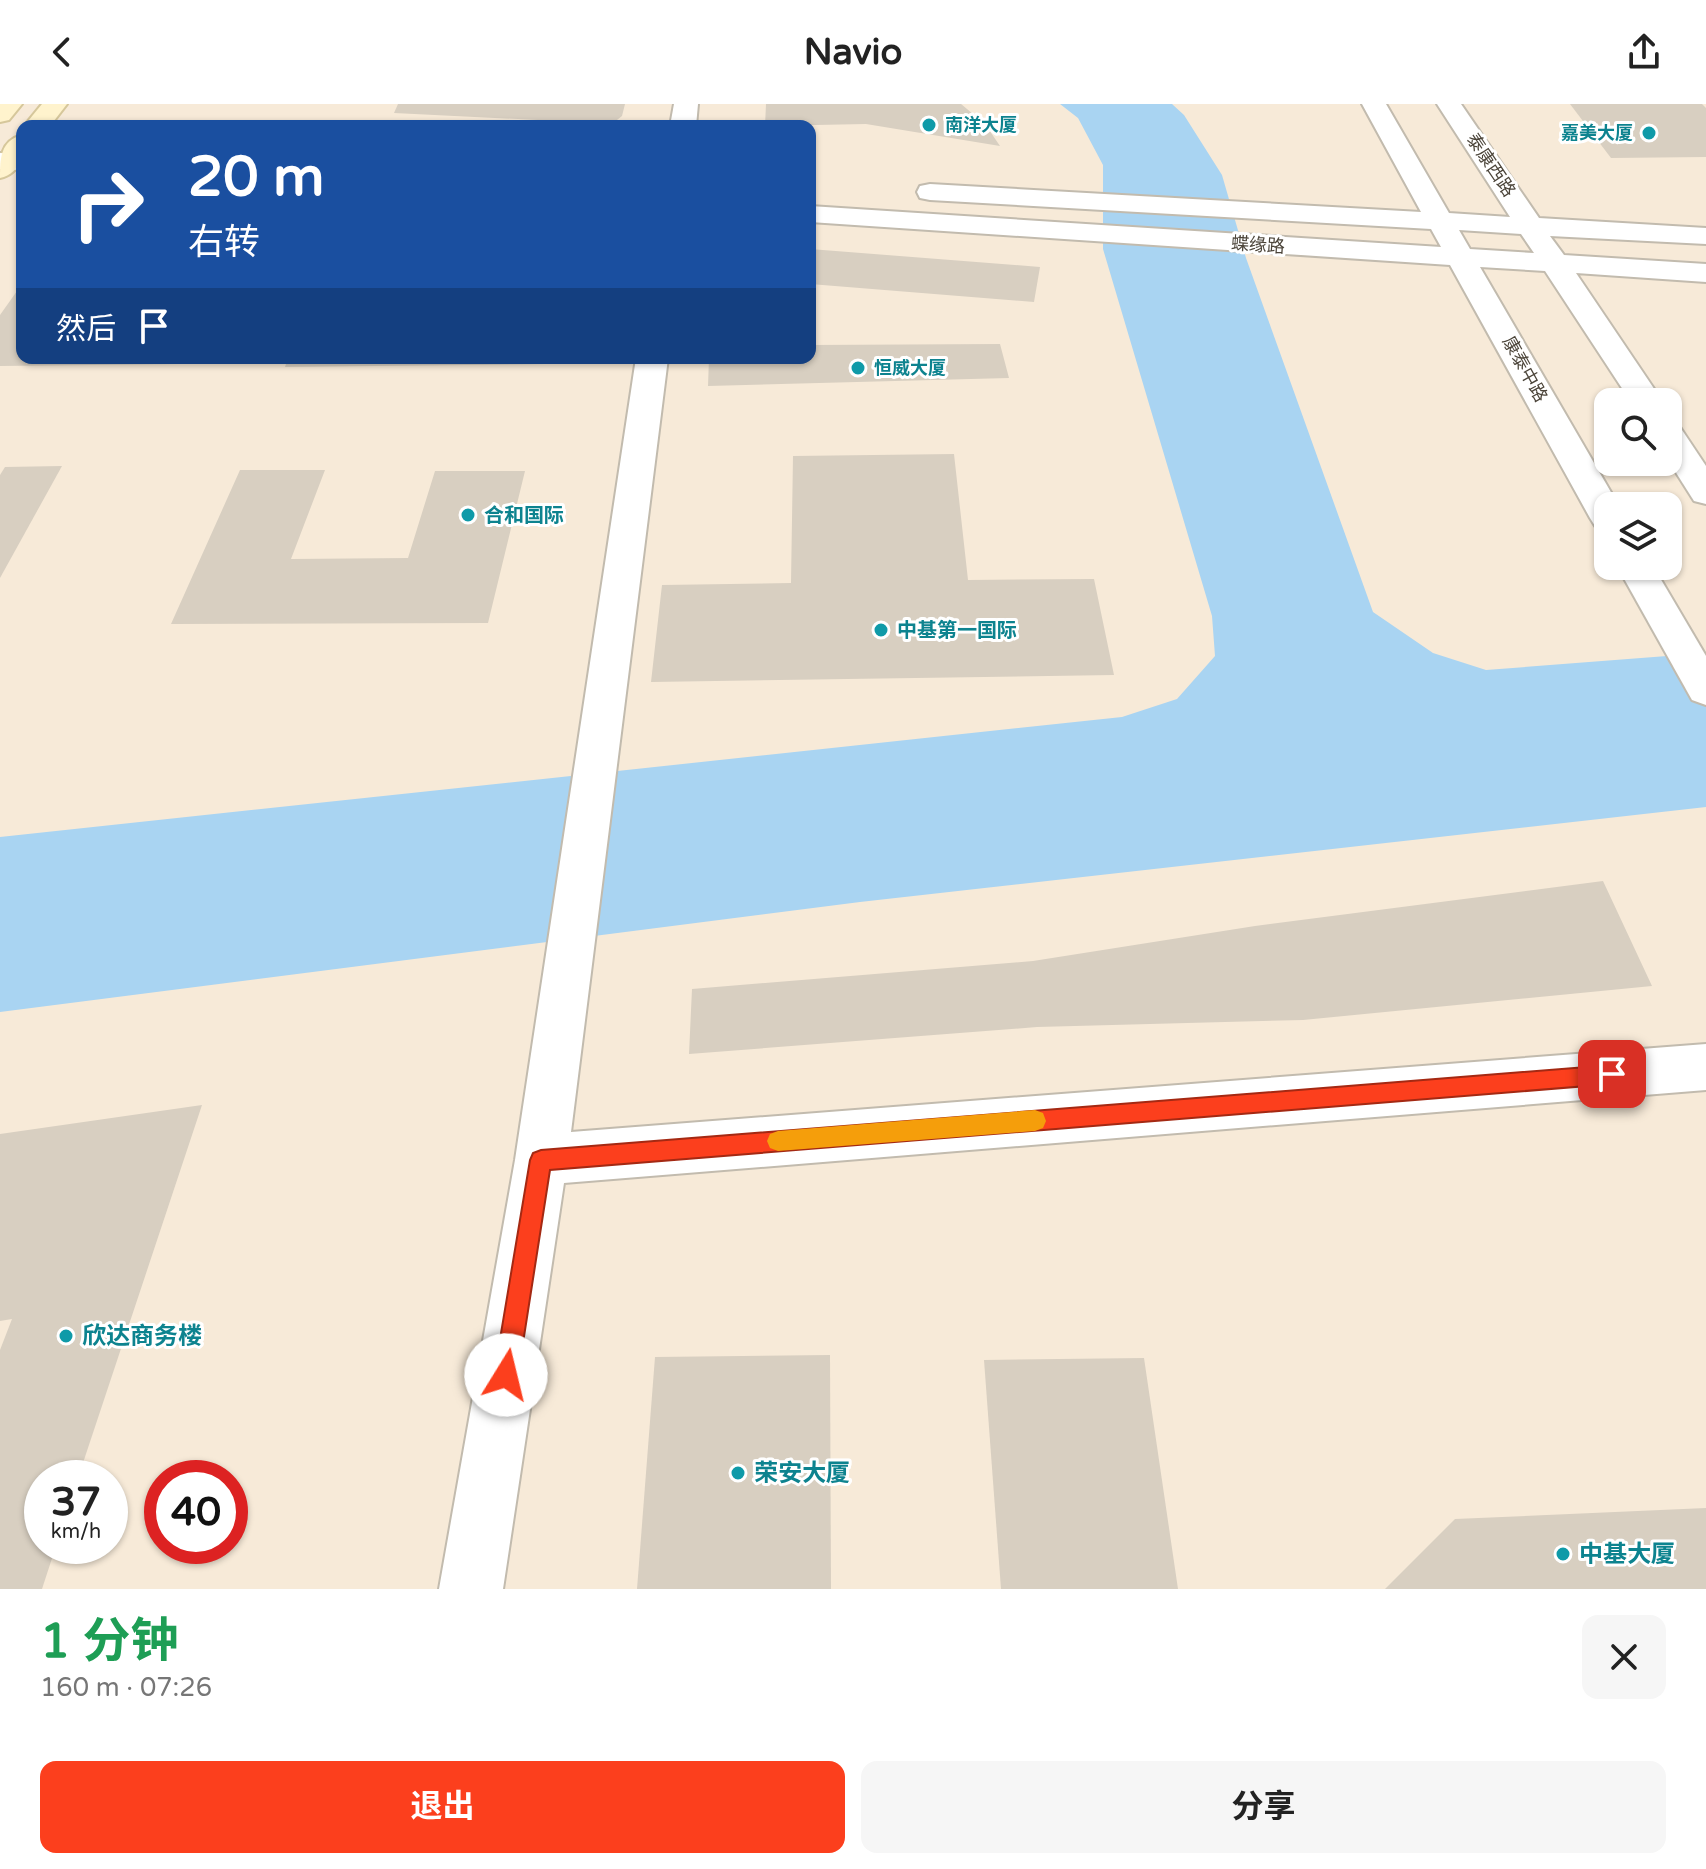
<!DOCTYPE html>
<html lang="zh">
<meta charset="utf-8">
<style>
:root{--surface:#fff;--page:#f6f6f6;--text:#222;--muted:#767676;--accent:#fc3f1d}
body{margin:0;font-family:"Varela Round","Noto Sans SC",sans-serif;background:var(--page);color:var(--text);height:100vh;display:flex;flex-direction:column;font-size:30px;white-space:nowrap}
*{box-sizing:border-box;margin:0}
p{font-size:26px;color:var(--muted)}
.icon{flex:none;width:44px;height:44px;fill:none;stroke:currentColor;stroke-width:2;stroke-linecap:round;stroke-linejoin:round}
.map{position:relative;height:1485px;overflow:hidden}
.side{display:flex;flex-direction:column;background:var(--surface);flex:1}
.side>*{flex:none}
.hud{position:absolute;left:16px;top:16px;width:800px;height:244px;border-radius:16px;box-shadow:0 2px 6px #0004;background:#1a4fa0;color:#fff;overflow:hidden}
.controls{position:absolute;left:1594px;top:284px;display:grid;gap:16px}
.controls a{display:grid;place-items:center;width:88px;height:88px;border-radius:16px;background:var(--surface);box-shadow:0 2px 6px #0004;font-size:40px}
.speed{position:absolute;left:24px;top:1356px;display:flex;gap:16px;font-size:40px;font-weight:700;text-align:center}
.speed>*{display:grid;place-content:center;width:104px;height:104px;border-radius:50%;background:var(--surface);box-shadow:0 2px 6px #0004;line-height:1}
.speed small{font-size:20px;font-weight:400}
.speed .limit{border:12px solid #d22;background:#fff;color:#111}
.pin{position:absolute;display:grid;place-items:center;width:68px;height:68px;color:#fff;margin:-34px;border-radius:16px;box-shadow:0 4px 12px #0006}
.me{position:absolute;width:88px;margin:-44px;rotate:9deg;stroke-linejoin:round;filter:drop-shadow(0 0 6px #0008)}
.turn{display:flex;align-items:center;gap:28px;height:168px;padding:0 40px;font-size:36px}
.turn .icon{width:104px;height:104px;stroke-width:2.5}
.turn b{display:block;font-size:56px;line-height:68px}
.then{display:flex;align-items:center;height:76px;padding:0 40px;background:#0003;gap:16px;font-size:30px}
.round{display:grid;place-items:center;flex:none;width:84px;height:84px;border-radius:16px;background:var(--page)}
.headline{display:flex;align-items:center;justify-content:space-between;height:136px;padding:0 40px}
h1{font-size:48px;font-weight:700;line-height:60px;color:#1e9e55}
.primary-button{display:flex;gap:16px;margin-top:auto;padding:16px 40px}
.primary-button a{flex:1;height:92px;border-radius:16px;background:var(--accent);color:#fff;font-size:32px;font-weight:700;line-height:92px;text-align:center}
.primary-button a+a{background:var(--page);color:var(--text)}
header{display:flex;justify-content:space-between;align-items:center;height:104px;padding:0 40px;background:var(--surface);font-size:36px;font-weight:700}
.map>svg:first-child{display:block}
.commercial{fill:#f7ead8;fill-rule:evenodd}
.water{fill:#a9d4f2}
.building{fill:#d8cfc1}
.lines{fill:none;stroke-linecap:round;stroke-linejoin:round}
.tertiary-casing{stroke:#c2bbae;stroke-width:4}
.secondary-casing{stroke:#d6c79b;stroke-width:4}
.tertiary{fill:#fff;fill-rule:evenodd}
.secondary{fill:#fff3cd;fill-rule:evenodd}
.route{fill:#fc3f1d;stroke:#a42913;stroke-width:2}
.slow{fill:#f59e0b}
.culture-dot{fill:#0f9aa8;stroke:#fff;stroke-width:3}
.labels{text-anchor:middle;stroke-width:6;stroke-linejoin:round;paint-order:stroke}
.far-culture-label{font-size:18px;font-weight:bold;fill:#0d838f;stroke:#fff;text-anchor:start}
.far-street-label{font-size:18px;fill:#4b4439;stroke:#fff}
.culture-label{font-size:20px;font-weight:bold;fill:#0d838f;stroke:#fff;text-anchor:start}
.near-culture-label{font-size:24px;font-weight:bold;fill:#0d838f;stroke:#fff;text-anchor:start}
</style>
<header><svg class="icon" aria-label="back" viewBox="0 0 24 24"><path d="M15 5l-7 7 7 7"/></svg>Navio<svg class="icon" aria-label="share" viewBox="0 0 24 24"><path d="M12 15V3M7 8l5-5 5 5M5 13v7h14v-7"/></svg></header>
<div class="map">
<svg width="1706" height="1485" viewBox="0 0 1706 1485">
<rect width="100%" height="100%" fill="#f6f3ec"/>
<!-- commercial -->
<path class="commercial" d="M0 0H1706V1485H0ZM22 22H810V254H22ZM1608 298H1668V358H1608ZM1608 402H1668V462H1608ZM42 1374H110V1442H42ZM162 1374H230V1442H162Z"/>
<!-- water -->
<path class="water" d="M1060 0H1172L1184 11 1222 71 1246 154 1373 508 1433 549 1486 566 1706 549V703L860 798 0 908V733L1122 613 1177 595 1215 552 1212 512 1103 145V61L1078 14Z"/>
<!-- building -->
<g class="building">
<path d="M398 0H625L622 12 617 16 598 19 394 9Z"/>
<path d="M766 0H961L985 20 1000 42 866 20 765 22Z"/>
<path d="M1570 0H1702L1706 4V53L1611 54Z"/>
<path d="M810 145 1040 163 1034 198 810 180Z"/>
<path d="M22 180V254H183L180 260 0 262V211Z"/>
<path d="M1000 240 1009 274 708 282 709 254H810V241Z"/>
<path d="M288 254H547L546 260 285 263Z"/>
<path d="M954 350 968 476 1094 475 1114 571 651 578 662 481 791 479 793 352Z"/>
<path d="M62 362 0 474V371L5 363Z"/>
<path d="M240 366H325L291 455 408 454 435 367H525L488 519 171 520Z"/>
<path d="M1603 777 1652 882 1303 916 1037 923 689 950 692 885 1033 857 1255 822Z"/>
<path d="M202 1001 78 1374H42V1442H56L42 1485H0V1246L12 1215 0 1217V1030Z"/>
<path d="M830 1251 831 1485H637L655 1253Z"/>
<path d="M1144 1254 1178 1485H1001L984 1256Z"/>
<path d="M1706 1404V1485H1385L1455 1415Z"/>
</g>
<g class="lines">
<!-- tertiary casing -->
<g class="tertiary-casing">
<g id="tertiary">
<path d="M674 0H698L696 22H670Z"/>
<path d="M1362 0H1386L1449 109 1510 113 1437 0H1461L1539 114 1706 124V140L1550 132 1564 151 1706 160V178L1576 169 1663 298H1631L1545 167 1480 163 1619 402H1608V426L1595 422 1590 414 1450 161 810 118V102L1441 143 1431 125 930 96 920 94 917 88 920 82 930 80 1421 108ZM1459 126 1521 130 1534 149 1470 145Z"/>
<path d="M0 49 22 50V66L0 65Z"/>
<path d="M636 254H668L571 1028 1706 940V986L564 1079 503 1485H439L515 1056Z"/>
<path d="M1668 320 1680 323 1706 362V400L1694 397 1668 356Z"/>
<path d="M1617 462H1653L1706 552V601L1692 596Z"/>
</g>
</g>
<!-- secondary casing -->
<g class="secondary-casing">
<g id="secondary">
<path d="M0 0H22L9 16 0 18Z"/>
<path d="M42 0H67L50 22H24Z"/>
<path d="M22 31C22 50 22 69 0 74 0 55 0 37 22 31Z"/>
</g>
</g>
<!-- tertiary -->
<use href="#tertiary" class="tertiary"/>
<!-- secondary -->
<use href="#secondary" class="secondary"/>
</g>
<!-- route -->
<path class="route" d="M1612 961 1619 964 1622 970 1619 977 1612 980 550 1066 518 1271 514 1279 506 1283 498 1279 494 1271 530 1056 533 1049 541 1046Z"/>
<!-- slow -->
<path class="slow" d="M1035 1006 1043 1009 1046 1017 1043 1024 1035 1027 778 1047 770 1044 767 1037 770 1030 778 1027Z"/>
<!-- markers -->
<g class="culture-dot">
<circle cx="929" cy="21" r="8"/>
<circle cx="1649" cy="29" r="8"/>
<circle cx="858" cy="264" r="8"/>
<circle cx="468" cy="411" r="8"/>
<circle cx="881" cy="526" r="8"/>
<circle cx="66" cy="1232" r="8"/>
<circle cx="738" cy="1369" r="8"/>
<circle cx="1563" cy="1450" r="8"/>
</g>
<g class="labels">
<!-- far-culture labels -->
<g class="far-culture-label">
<text x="945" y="27">南洋大厦</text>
<text x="1633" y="35" text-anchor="end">嘉美大厦</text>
<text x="874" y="270">恒威大厦</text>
</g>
<!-- far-street labels -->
<g class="far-street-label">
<text transform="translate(1491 61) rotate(56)" y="6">泰康西路</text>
<text transform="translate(1258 141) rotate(4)" y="6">蝶缘路</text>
<text transform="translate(1525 265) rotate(61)" y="6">康泰中路</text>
</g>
<!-- culture labels -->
<g class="culture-label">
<text x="484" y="418">合和国际</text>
<text x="897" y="533">中基第一国际</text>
</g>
<!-- near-culture labels -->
<g class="near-culture-label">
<text x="82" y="1240">欣达商务楼</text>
<text x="754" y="1377">荣安大厦</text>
<text x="1579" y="1458">中基大厦</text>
</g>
</g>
</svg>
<div class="controls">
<a><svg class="icon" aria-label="search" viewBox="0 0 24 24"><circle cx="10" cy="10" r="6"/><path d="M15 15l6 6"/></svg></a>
<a><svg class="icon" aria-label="layers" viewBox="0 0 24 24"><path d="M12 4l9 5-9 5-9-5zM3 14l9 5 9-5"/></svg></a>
</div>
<div class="speed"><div>37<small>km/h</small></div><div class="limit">40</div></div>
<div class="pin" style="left:1612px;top:970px;background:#d93025"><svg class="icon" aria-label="arrive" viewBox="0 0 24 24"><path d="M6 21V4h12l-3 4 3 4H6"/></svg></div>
<svg class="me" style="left:506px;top:1271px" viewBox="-20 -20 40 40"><circle r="19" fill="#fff"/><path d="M0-13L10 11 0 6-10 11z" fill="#fc3f1d"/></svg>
<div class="hud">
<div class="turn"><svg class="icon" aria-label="right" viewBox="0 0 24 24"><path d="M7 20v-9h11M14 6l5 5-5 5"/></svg><div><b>20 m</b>右转</div></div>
<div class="then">然后<svg class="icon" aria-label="arrive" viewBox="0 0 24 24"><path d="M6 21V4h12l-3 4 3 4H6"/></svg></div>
</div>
</div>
<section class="side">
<div class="headline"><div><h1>1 分钟</h1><p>160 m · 07:26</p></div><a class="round"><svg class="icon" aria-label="close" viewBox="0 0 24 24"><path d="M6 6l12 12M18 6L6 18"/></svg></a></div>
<div class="primary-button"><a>退出</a><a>分享</a></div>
</section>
